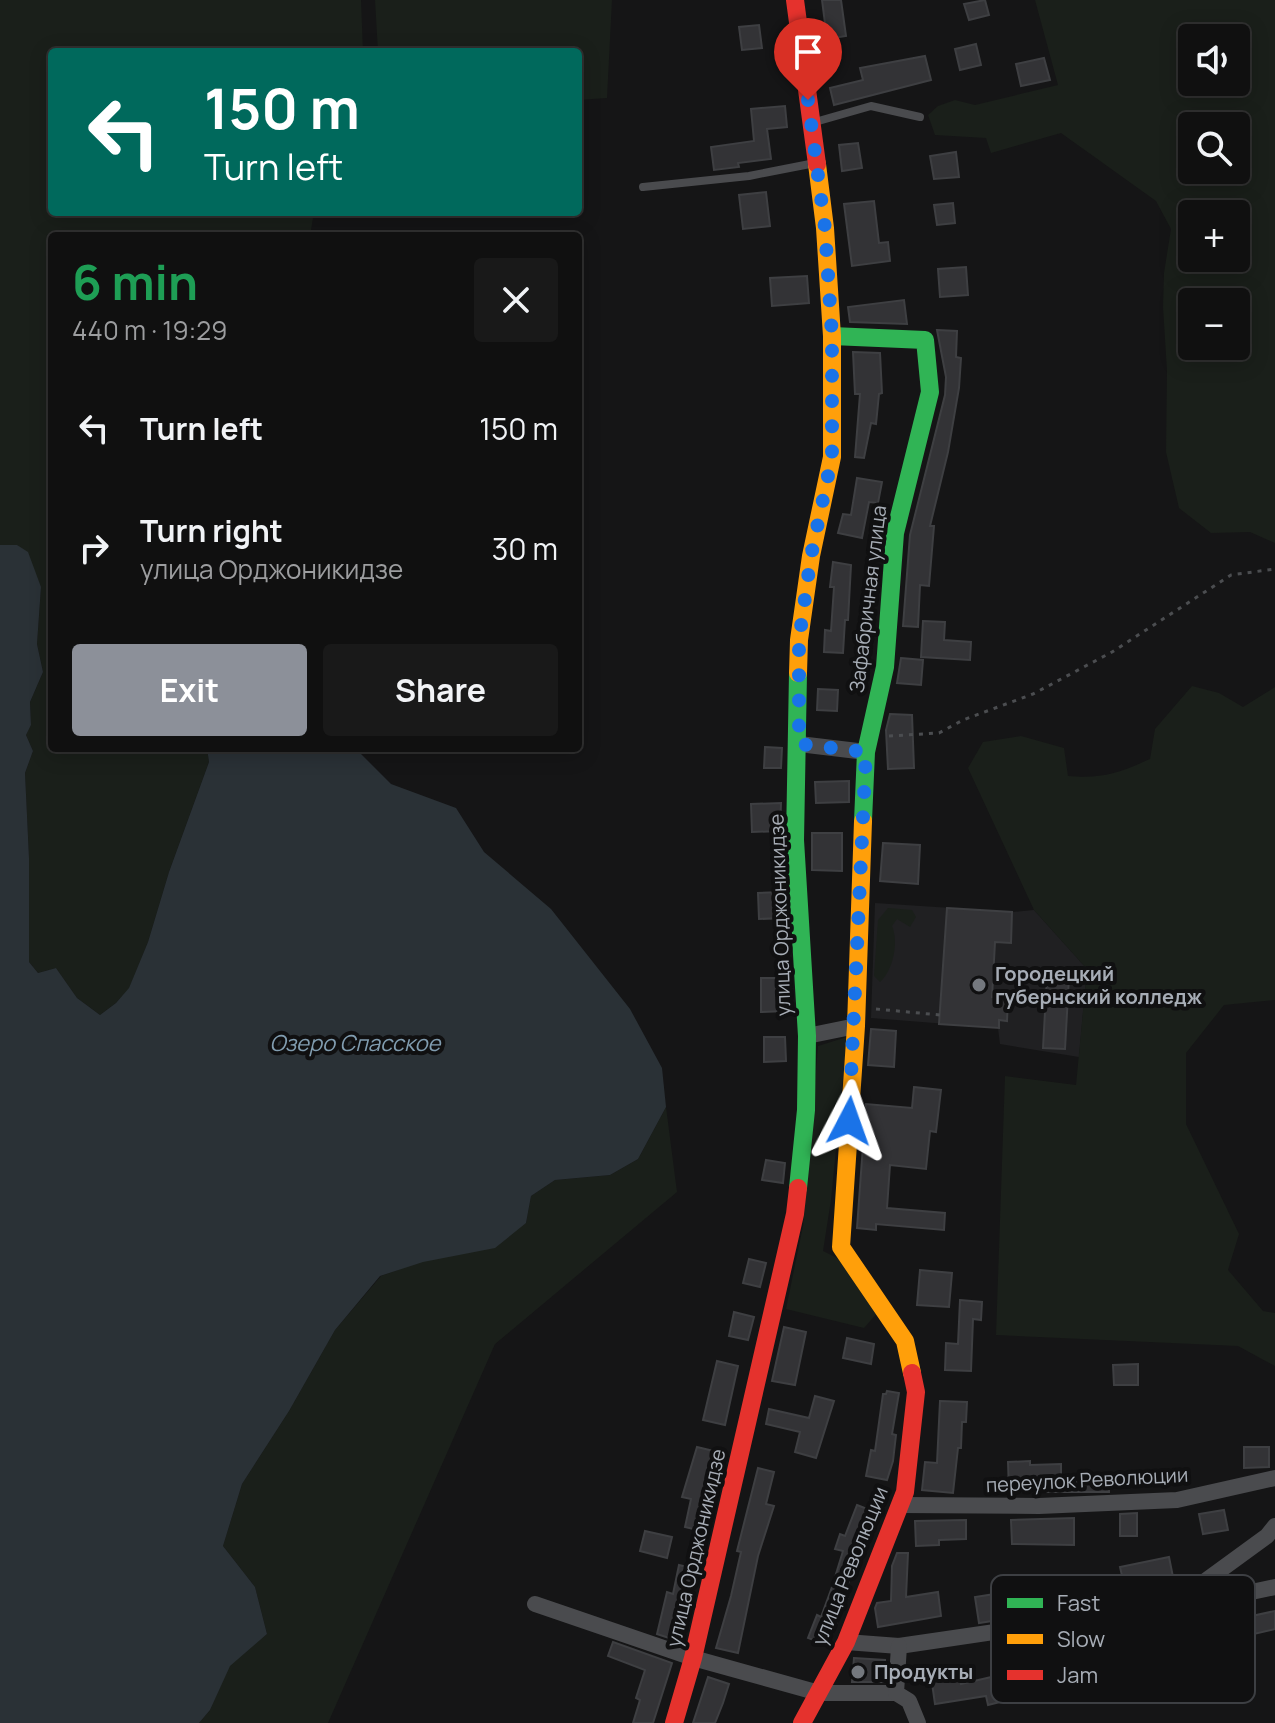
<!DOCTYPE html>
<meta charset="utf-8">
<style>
:root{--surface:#101010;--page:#191919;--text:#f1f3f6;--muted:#9c9d9f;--line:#303030;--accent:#8c9099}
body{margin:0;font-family:Manrope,sans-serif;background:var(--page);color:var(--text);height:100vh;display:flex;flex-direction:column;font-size:30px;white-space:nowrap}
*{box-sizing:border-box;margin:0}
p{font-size:26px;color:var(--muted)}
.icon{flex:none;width:44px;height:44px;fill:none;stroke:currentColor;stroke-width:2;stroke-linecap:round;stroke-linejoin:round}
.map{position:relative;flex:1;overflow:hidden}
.drawer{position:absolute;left:48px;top:232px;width:534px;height:520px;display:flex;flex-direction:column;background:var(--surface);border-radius:8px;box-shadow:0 4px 20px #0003,0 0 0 2px var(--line)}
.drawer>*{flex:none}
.guide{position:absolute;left:48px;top:48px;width:534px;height:168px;border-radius:8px;box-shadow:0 4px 20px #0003,0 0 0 2px var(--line);background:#00695c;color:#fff;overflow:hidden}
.tools{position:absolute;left:1178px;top:24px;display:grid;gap:16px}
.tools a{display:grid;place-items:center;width:72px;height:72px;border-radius:8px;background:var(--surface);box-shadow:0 4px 20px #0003,0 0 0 2px var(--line);font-size:40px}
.pin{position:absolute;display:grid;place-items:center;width:68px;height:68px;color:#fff;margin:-82px -34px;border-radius:50% 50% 50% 0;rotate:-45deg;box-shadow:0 0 8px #0007}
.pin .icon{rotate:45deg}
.me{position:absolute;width:88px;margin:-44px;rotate:4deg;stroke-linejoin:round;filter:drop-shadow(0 0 6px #0008)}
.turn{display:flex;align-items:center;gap:28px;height:168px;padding:0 24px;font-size:36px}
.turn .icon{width:104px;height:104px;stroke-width:2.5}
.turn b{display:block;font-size:56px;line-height:68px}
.round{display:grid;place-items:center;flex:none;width:84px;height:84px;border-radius:8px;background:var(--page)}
.head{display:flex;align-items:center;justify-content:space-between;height:136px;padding:0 24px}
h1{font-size:48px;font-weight:700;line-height:60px;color:#1e9e55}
.primary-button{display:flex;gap:16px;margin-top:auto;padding:16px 24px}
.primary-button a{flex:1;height:92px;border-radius:8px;background:var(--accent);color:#fff;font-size:32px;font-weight:700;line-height:92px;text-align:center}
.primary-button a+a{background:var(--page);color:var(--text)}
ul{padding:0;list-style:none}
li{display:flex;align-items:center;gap:24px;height:120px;padding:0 24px}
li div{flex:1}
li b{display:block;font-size:30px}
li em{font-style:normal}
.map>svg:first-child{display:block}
.built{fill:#202022}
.green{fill:#1a1f1a;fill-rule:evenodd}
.water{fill:#2a3136}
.building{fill:#333336;stroke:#3e3f42;stroke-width:2}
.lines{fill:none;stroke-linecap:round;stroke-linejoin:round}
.path{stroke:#4b4d50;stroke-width:3;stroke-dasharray:4 6;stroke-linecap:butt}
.lane{stroke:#4a4b4e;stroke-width:8}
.street{stroke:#4a4b4e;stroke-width:16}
.fast{stroke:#30b455;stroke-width:18}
.slow{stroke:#ff9f0a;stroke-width:18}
.jam{stroke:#e5322d;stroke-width:18}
.route{stroke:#1a73e8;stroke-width:14;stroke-dasharray:0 25.2}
.poi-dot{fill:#74787e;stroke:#101011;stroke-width:3}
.labels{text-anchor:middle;stroke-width:8;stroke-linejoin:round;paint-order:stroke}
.street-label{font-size:20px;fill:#a7adb6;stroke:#101011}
.poi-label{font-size:20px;font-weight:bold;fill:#a7adb6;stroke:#101011;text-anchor:start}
.water-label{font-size:22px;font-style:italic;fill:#809caf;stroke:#101011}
.key{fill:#101011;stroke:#3d3f43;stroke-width:2}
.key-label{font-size:22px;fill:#a7adb6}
</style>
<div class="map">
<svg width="1275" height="1723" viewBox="0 0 1275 1723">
<rect width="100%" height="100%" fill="#151516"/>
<!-- built -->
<path class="built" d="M875 903 1012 912 1034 910 1087 969 1079 1057 1000 1044 998 1028 871 1018Z"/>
<!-- green -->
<g class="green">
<path d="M0 0H361L363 52H52V212H314L310 236H52V748H207L209 762 169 872 148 942 129 989 116 1003 100 1015 77 998 56 968 38 973 29 962V858L25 773 33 751 26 735 31 725 30 702 43 672 37 644 41 587 17 545H0Z"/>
<path d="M375 0H612L607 98 578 100V52H378Z"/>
<path d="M1035 0H1275V543L1250 532 1211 533 1179 508 1166 452 1167 371 1163 307 1164 273 1171 229 1156 201 1061 133 991 153 986 138 935 135 928 115 938 106 955 100 975 105 1058 85ZM1236 38V82H1192V38ZM1236 126V170H1192V126ZM1236 214V258H1192V214ZM1236 302V346H1192V302Z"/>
<path d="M1192 686 1219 693 1243 707 1275 687V1000L1224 1005 1186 1053V1124L1239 1234 1228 1270 1263 1311 1275 1313V1366L1238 1346 996 1335 1005 1076 1076 1085 1087 969 1034 910 968 768 983 742 1021 736 1064 748 1068 776C1102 779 1119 773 1150 759L1155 729Z"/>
<path d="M888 908 912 910 916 917 910 927 897 919 892 926C899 942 893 971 880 982L874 976 878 920Z"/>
<path d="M847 1037 831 1200 823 1251 841 1260 878 1312 864 1328 786 1309 803 1226 818 1046Z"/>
<path d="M666 1107 677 1192 495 1344 328 1723H199L210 1710 229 1666 267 1634 255 1587 223 1546 242 1484 289 1411 335 1330 381 1276 526 1223 531 1196 555 1180 610 1175 638 1159Z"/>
</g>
<!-- water -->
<path class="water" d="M0 545H17L28 552 41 587 37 644 43 672 30 702 31 725 26 735 33 751 25 773 29 858V962L38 973 56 968 77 998 100 1015 116 1003 129 988 148 942 169 872 209 762 207 748H355L391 784 456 808 484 852 551 909 630 1009 662 1068 666 1107 638 1159 610 1175 555 1180 531 1196 526 1223 495 1248 423 1262 380 1276 335 1330 289 1411 242 1484 223 1546 255 1587 267 1634 230 1666 210 1710 199 1723H0Z"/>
<!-- building -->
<g class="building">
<path d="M822 0H841L846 36 827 39Z"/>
<path d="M985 0 989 15 969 20 964 4Z"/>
<path d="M759 25 762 48 742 50 739 27Z"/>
<path d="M976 44 981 65 960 70 955 49Z"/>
<path d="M925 56 931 80 834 105 830 88 863 80 860 68Z"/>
<path d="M1044 58 1050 80 1021 86 1016 64Z"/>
<path d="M785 106 787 127 767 129 771 159 738 163 739 167 714 170 711 147 754 141 751 109Z"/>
<path d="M858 143 862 168 842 171 839 145Z"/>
<path d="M956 152 959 177 934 179 930 156Z"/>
<path d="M766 192 770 226 743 229 739 195Z"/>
<path d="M874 201 879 243 888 242 890 261 852 266 844 204Z"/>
<path d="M953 203 955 223 937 225 934 205Z"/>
<path d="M966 267 968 295 940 297 938 269Z"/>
<path d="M807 276 809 303 772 306 770 278Z"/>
<path d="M904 300 907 324 850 322 848 307Z"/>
<path d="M937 330 957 331 956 357 961 358 959 388 948 452 930 526H934L929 586 920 585 918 627 903 626 910 535 945 395 946 377Z"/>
<path d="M853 352 880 353 882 393 879 394 876 424 871 423 864 458 855 457 860 394H855Z"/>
<path d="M857 478 882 482 878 503 869 502 862 538 838 533 843 514 851 515Z"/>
<path d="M833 562 851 565 848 620H845L843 653 824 652 825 630 831 631 834 587H830Z"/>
<path d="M923 621 945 622 944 640 971 642 970 660 921 657Z"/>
<path d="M901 658 923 660 921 685 897 683Z"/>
<path d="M818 689 838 690 837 711 817 710Z"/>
<path d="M890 714 912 715 914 768 888 769 886 730Z"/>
<path d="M765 747 782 748 781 768H764Z"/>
<path d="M849 781V802L816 803 815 782Z"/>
<path d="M781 803 780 831 752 832 751 804Z"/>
<path d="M812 833H842V871L812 870Z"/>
<path d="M883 843 920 845 918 884 880 881Z"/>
<path d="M782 892 783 918 759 919 758 893Z"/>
<path d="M947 908 1012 912 1011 943 995 942 992 997 1008 998 1007 1021 999 1020V1028L939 1024Z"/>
<path d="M1047 976 1069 977 1065 1049 1043 1048Z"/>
<path d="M761 978H784L785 1011 761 1012Z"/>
<path d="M871 1029 896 1031 894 1067 868 1065Z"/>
<path d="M764 1037H785L786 1061 764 1062Z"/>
<path d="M914 1087 941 1090 936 1132 930 1131 926 1169 890 1165 887 1208 945 1213 944 1230 876 1224V1230L857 1228 866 1104 912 1108Z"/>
<path d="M766 1160 785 1163 783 1183 762 1180Z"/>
<path d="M749 1259 766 1263 760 1287 743 1283Z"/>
<path d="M920 1270 952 1273 949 1307 917 1305Z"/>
<path d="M960 1300 982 1302 981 1320 973 1319 971 1371 945 1370 946 1343 958 1344Z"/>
<path d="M734 1312 754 1317 748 1340 729 1336Z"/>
<path d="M784 1327 806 1332 795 1385 772 1381Z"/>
<path d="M847 1338 874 1344 871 1364 843 1358Z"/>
<path d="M717 1361 738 1366 725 1425 703 1420Z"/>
<path d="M1138 1364V1385H1114L1113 1365Z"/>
<path d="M887 1391 899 1393 892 1434 896 1435 893 1461 887 1480 866 1476 871 1450 875 1451 883 1394H886Z"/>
<path d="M815 1396 834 1401 816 1458 795 1452 800 1432 766 1424 769 1409 809 1418Z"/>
<path d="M940 1401 967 1402 966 1422H962L961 1448H958L953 1493 922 1490 925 1462 937 1463Z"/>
<path d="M697 1447 718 1452 713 1476 719 1478 706 1532 685 1527 691 1499 682 1497Z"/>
<path d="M1244 1447H1269V1467L1244 1468Z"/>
<path d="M1030 1461V1465L1061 1464V1477L1109 1476V1492H1009L1008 1462Z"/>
<path d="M758 1468 774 1472 766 1504 774 1506 758 1556 738 1653 716 1648 731 1596 741 1552 737 1551Z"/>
<path d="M857 1505 875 1512 864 1542 867 1543 862 1557 858 1556 844 1595 848 1597 827 1645 808 1638 817 1615 821 1617 832 1587 843 1551 835 1549 840 1534 845 1536Z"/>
<path d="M1224 1510 1228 1530 1203 1534 1199 1514Z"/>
<path d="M1137 1513V1536H1120V1514Z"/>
<path d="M1074 1518V1545L1012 1544 1011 1520Z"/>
<path d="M966 1520V1539L939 1540V1545L916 1546 915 1521Z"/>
<path d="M645 1531 672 1537 667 1558 640 1551Z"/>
<path d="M897 1553H908L906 1597 938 1592 941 1616 878 1627 875 1608 877 1603 891 1601 892 1566Z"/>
<path d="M1169 1557 1174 1582 1126 1593 1120 1567Z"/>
<path d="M679 1565 696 1569 678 1641 657 1634 667 1592 673 1594Z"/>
<path d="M995 1594 999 1620 979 1623 975 1597Z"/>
<path d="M1275 1611V1629L1172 1653 1173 1659 1144 1666 1140 1647 1188 1635 1187 1630Z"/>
<path d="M613 1642 672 1663 653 1723H633L640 1700 636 1698 645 1670 608 1656Z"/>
<path d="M1065 1656 1070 1677 1001 1691 1004 1701 988 1705 986 1696 935 1704 931 1676 959 1672 961 1684 1013 1672 1012 1666Z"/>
<path d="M854 1658 885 1660 884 1682H852Z"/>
<path d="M708 1677 729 1684 723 1703 715 1723H693Z"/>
</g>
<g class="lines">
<!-- path -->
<g class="path">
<path d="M889 736 939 733 963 720 1033 694 1112 652 1231 575 1275 569"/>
<path d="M876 1009 940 1015"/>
</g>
<!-- lane -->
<g class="lane">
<path d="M815 122 871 106 920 117"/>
<path d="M643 187 749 176 815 163"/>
</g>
<!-- street -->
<g class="street">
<path d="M799 744 866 752"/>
<path d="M807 1036 856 1026"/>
<path d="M900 1505 1039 1506 1177 1500 1275 1478"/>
<path d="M1209 1601 1275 1587"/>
<path d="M535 1604 693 1658 819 1693H896"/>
<path d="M846 1642 899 1646 1171 1606 1267 1536 1275 1526"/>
<path d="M899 1646 896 1693 909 1701 918 1723"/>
</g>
<!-- fast -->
<g class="fast">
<path d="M832 336 925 340 930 392 895 533 885 667 866 752 863 821"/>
<path d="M798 1188 806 1110 807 1036 795 840 798 673"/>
</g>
<!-- slow -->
<g class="slow">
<path d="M798 673 799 640 811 556 832 457V336L825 228 817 164"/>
<path d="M863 821 856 1026 841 1247 905 1341 912 1373"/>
</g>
<!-- jam -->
<g class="jam">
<path d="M795 0 817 164"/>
<path d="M674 1723 693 1658 795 1214 798 1188"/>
<path d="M802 1723 846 1642 905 1492 916 1392 912 1373"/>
</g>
</g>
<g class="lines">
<!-- route -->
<path class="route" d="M808 100 825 228 832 336V457L811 556 799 640V744L866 752 849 1121"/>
</g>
<!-- markers -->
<g class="poi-dot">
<circle cx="979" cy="985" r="8"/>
<circle cx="858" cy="1672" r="8"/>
</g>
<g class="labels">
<!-- street labels -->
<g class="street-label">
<text transform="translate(868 599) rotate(-83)" y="7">Зафабричная улица</text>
<text transform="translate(780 915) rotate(-92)" y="7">улица Орджоникидзе</text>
<text transform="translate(1087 1480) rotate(-3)" y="7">переулок Революции</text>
<text transform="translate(696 1548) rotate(-77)" y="7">улица Орджоникидзе</text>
<text transform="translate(850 1566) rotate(-68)" y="7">улица Революции</text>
</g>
<!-- poi labels -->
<g class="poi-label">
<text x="995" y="981">Городецкий<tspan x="995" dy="23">губернский колледж</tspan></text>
<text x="874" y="1679">Продукты</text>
</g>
<!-- water labels -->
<g class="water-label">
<text x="355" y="1051">Озеро Спасское</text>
</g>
</g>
<!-- legend -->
<rect x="991" y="1575" width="264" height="128" rx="12" class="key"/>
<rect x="1007" y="1598" width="36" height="10" fill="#30b455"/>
<rect x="1007" y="1634" width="36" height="10" fill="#ff9f0a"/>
<rect x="1007" y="1670" width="36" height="10" fill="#e5322d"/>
<g class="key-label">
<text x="1057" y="1611">Fast</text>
<text x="1057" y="1647">Slow</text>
<text x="1057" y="1683">Jam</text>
</g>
</svg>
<div class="tools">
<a><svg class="icon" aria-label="sound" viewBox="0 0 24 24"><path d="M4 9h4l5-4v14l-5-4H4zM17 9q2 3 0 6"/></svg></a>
<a><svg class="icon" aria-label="search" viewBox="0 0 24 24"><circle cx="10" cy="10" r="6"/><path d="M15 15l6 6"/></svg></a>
<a>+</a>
<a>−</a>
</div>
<div class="pin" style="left:808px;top:100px;background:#d93025"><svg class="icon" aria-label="arrive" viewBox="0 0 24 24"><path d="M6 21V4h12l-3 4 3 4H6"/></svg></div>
<svg class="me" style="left:849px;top:1121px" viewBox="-20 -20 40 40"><path d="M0-17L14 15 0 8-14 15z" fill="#1a73e8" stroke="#fff" stroke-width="4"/></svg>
<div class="guide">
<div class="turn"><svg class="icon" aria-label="left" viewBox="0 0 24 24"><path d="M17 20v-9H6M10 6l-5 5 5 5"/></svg><div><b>150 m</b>Turn left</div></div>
</div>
<section class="drawer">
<div class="head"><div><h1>6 min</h1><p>440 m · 19:29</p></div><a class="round"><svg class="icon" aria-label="close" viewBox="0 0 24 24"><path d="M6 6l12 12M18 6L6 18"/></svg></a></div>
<ul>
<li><svg class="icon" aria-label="left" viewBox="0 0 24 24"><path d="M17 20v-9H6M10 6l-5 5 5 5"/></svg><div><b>Turn left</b></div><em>150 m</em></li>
<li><svg class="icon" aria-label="right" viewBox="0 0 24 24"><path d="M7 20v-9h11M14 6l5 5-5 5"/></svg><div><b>Turn right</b><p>улица Орджоникидзе</p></div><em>30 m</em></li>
</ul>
<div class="primary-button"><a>Exit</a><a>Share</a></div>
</section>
</div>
